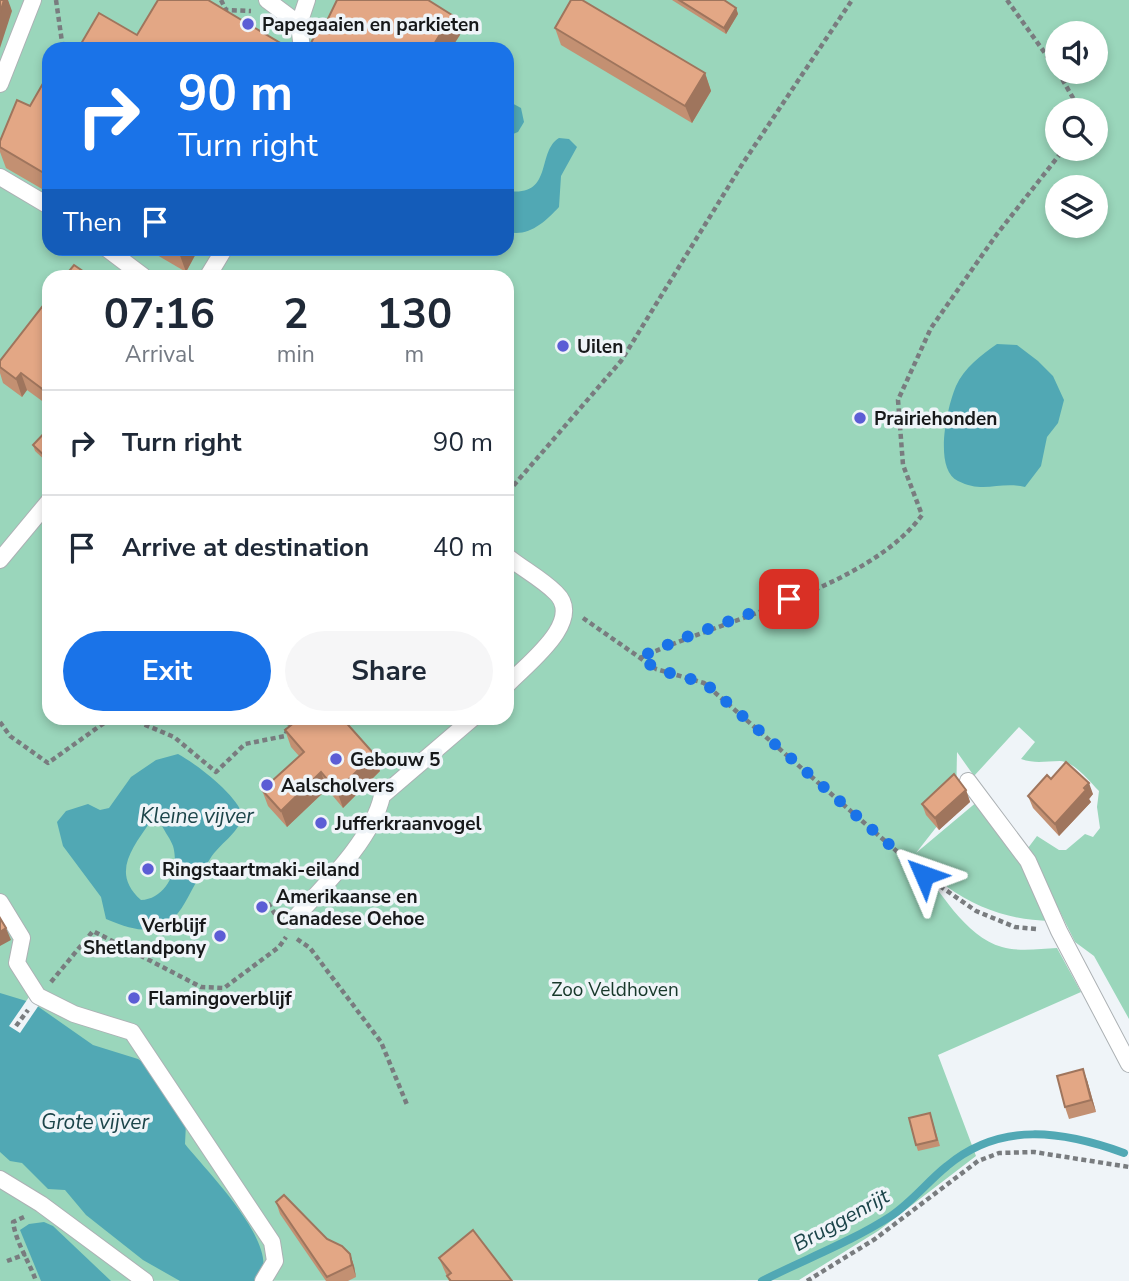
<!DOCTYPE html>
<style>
:root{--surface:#fff;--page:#f6f6f7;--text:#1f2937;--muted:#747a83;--line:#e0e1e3;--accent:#1a73e8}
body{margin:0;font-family:"Nunito Sans",sans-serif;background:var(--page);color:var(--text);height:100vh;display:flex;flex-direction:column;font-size:26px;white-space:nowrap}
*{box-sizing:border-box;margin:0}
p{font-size:23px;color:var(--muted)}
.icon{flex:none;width:38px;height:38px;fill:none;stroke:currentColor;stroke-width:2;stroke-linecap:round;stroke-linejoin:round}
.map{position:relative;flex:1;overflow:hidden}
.side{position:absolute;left:42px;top:270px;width:472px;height:455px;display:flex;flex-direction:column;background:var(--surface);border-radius:21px;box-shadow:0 4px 10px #0003}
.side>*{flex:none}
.guide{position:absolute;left:42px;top:42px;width:472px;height:214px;border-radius:21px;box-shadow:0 4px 10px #0003;background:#1a73e8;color:#fff;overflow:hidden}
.tools{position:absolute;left:1045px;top:21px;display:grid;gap:14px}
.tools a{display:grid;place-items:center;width:63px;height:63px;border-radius:50%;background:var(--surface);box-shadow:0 4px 10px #0003;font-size:35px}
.pin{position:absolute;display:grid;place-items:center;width:60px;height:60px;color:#fff;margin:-30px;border-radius:14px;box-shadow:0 4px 10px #0006}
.me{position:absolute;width:77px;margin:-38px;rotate:313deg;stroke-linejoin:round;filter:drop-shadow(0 0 5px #0008)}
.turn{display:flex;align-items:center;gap:24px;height:147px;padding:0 21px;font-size:32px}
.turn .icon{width:91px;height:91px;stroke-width:2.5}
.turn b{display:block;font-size:49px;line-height:60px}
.then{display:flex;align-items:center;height:66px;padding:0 21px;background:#0003;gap:14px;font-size:26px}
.eta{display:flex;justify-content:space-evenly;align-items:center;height:119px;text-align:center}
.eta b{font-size:42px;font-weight:700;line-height:49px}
.action{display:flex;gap:14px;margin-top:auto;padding:14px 21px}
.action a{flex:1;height:80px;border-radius:42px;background:var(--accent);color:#fff;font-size:28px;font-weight:700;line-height:80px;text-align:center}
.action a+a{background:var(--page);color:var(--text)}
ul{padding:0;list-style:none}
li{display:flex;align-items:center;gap:21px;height:105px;padding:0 21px;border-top:2px solid var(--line)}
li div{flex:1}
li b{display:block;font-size:26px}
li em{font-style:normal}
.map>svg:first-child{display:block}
.green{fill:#9ad6bb;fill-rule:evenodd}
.water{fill:#51a8b4;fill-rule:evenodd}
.pier{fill:#eff4f8}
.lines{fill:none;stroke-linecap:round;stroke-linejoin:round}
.stream{stroke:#51a8b4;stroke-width:8}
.lane-casing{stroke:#acb1b4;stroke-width:18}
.path{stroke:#797c7f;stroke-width:4.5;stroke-dasharray:5 3.5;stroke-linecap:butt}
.lane{stroke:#fff;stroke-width:16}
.wall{fill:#c39072}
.shaded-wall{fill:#9f755d}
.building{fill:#e3a785;stroke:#9f755d;stroke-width:2}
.route{stroke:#1a73e8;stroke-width:12;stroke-dasharray:0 21.6}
.poi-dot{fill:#5c5dd5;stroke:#eff4f8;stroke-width:2.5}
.labels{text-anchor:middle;stroke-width:7;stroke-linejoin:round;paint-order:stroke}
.poi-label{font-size:19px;font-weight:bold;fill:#17191a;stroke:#eff4f8;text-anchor:start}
.park-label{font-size:19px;fill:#17382a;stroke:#eff4f8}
.water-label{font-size:21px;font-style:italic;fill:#1b4449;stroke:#eff4f8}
</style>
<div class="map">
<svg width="1129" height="1281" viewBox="0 0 1129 1281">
<rect width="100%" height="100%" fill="#eff4f8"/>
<!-- green -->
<path class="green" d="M0 0H1129V1019L1094 956 1075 942 1028 848 1037 836 1059 850H1066L1085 834 1093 837 1100 828 1097 807 1099 791C1089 781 1075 762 1060 761 1045 761 1036 764 1021 759L1035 742 1019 727 974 776 957 752 956 802 916 853 978 801 1022 863 1050 921C1011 920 978 909 946 886 936 879 926 867 917 862 939 889 965 937 1002 947 1019 952 1039 949 1057 948L1081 992 938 1055 976 1156 878 1231 799 1280 0 1281ZM1057 33H1096V72H1057ZM49 49H508V248H49ZM1057 110H1096V149H1057ZM1057 187H1096V226H1057ZM49 276H508V718H49Z"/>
<!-- water -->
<g class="water">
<path d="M508 101 521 108 524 122 518 132 508 136Z"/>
<path d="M559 138 569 139 577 147 561 176 559 207C545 222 529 237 508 232V191C554 197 536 152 559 138Z"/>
<path d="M997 344 1017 345 1038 361 1053 376 1064 400 1058 423 1047 437 1041 466 1025 487C999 481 984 494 958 481 933 469 947 407 956 386 964 368 981 355 997 344Z"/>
<path d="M178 754C198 765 237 795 243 816 237 835 220 843 210 859 178 906 179 951 106 919L101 897 63 846 57 822 66 811 88 804 100 810 109 808 131 777 156 760ZM150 822 162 826C165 832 171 840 173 846 180 869 166 899 141 900 111 873 132 849 150 822Z"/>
<path d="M0 993 33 1003 93 1045 138 1059 153 1069 186 1123 185 1144C206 1171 285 1248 258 1281H180L143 1260 86 1215 65 1190 48 1189 22 1163 10 1161 0 1152Z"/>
<path d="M44 1222 53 1226 111 1281H41L20 1230 29 1224Z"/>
</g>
<!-- pier -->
<path class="pier" d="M29 997 39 1005 20 1033 9 1026Z"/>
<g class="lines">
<!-- stream -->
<path class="stream" d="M762 1281C805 1259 851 1242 891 1216 912 1202 928 1181 947 1166 1001 1121 1063 1131 1124 1153"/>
<!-- lane casing -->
<g class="lane-casing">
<g id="lane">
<path d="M267 0 299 24"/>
<path d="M302 49 299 24 307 0"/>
<path d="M0 84 33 0"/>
<path d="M0 177 49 206"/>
<path d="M106 248 143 276"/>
<path d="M208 276 225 248"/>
<path d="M508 557C523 569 542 579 556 593 585 621 527 664 508 684"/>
<path d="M0 560 49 501"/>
<path d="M968 781 1028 861 1059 931 1129 1064"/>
<path d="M0 902 22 938 17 963 38 996 74 1014 132 1032 272 1242 275 1261 263 1281"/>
<path d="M292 921C322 888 373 839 382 796L473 718"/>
<path d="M0 1179 41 1204 145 1281"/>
</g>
</g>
<!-- path -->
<g class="path">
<path d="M56 0 63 49"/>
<path d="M221 0 226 10 251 11"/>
<path d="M1007 0 1057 70"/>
<path d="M1058 72 1080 110"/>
<path d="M508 492 621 361 743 163 852 0"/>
<path d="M583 618 656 669 704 683 924 875 976 911 1015 927 1037 929"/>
<path d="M640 658C723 619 869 588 922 515L903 465 898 400 931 328 997 234 1064 149"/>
<path d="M129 718 174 737 216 772 245 744 285 736 291 720 288 718"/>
<path d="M0 722 10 736 48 763 111 718"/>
<path d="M268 903 275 914"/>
<path d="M297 939 310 948 381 1042 408 1107"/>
<path d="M51 982 93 931 201 987 224 988 279 947 286 937"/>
<path d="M16 1026 28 1010"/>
<path d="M24 1217 13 1222C16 1243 29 1261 36 1281"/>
<path d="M7 1261 26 1254"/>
<path d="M807 1281 875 1239 978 1161 999 1153 1034 1152 1129 1167"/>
</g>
<!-- lane -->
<use href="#lane" class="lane"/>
</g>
<!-- wall -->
<g class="wall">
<path d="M672 0H724L736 8 738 14 726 34Z"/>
<path d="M555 28 705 73 711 91 692 123 561 45Z"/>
<path d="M49 73V193L6 168 0 152V141L30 106Z"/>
<path d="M145 248H199L186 272Z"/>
<path d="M49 298V406L27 390 22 397 3 383 0 373V361Z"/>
<path d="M49 428V464L35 451 33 445Z"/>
<path d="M285 730 380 771 343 808 327 789 287 827 268 806 262 790 299 756 291 747Z"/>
<path d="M1051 779 1093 794 1089 799 1091 802 1059 836 1033 808 1028 796Z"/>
<path d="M966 790 970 802 939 830 926 815 922 804Z"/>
<path d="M1087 1080 1096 1112 1069 1119 1065 1107Z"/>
<path d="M932 1119 940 1146 918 1151 916 1145Z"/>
<path d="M276 1202 350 1254 354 1266 356 1277 348 1281H326L280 1214Z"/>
<path d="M439 1258 512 1281H449Z"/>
</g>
<!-- shaded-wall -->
<g class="shaded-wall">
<path d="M4 0H8L12 11 0 48V13Z"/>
<path d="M736 8 738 14 726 34 724 28Z"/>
<path d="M452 15 460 35 451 49H431Z"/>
<path d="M705 73 711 91 692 123 685 106Z"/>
<path d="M179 248H199L186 272 178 250Z"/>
<path d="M21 373 27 390 22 397 16 379Z"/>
<path d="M374 754 380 771 343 808 337 791Z"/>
<path d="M321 772 327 789 287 827 281 811Z"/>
<path d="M1089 783 1093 794 1089 799 1091 802 1059 836 1055 824Z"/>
<path d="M966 790 970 802 939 830 935 818Z"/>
<path d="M6 928 11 940 0 946V932Z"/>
<path d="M1083 1069 1087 1080 1096 1112 1091 1100Z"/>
<path d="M350 1254 354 1266 356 1277 352 1265Z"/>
</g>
<!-- building -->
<g class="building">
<path d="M0 0H4L0 13Z"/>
<path d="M158 0H208L287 47 286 49H78L99 13 137 35Z"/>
<path d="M337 0H428L452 15 431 49H308L320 25 324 27Z"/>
<path d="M571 0H582L705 73 685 106 555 28Z"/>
<path d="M679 0H724L736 8 724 28Z"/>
<path d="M49 73V176L0 147V141L17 100 30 106Z"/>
<path d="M74 265 90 276H65Z"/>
<path d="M49 298V394L21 373 16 379 0 367V361Z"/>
<path d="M49 428V460L33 445Z"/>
<path d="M300 718H342L374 754 337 791 321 772 281 811 262 790 304 752 285 730Z"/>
<path d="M1066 762 1089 783 1084 788 1086 790 1055 824 1028 796 1047 775 1051 779Z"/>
<path d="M954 774 966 790 935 818 922 804Z"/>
<path d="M0 918 6 928 0 932Z"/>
<path d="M1083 1069 1091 1100 1065 1107 1057 1076Z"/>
<path d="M930 1113 937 1140 916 1145 909 1118Z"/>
<path d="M284 1195 327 1239 342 1246 350 1254 352 1265 327 1277 276 1202Z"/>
<path d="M473 1230 512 1281H451L447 1276 451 1273 439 1258Z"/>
</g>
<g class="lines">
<!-- route -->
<path class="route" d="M789 599 681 639 640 657 656 669 705 683 924 875"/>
</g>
<!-- markers -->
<g class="poi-dot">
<circle cx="248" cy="24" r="7"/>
<circle cx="563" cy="346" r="7"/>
<circle cx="860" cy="418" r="7"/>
<circle cx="336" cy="759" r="7"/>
<circle cx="267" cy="785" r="7"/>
<circle cx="321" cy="823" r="7"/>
<circle cx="148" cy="869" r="7"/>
<circle cx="262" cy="907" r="7"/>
<circle cx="220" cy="936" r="7"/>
<circle cx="134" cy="998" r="7"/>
</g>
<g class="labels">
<!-- poi labels -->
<g class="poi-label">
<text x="262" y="31">Papegaaien en parkieten</text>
<text x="577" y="353">Uilen</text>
<text x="874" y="425">Prairiehonden</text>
<text x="350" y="766">Gebouw 5</text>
<text x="281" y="792">Aalscholvers</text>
<text x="335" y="830">Jufferkraanvogel</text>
<text x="162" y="876">Ringstaartmaki-eiland</text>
<text x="276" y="903">Amerikaanse en<tspan x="276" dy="22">Canadese Oehoe</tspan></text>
<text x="206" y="932" text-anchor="end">Verblijf<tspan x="206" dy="22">Shetlandpony</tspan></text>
<text x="148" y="1005">Flamingoverblijf</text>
</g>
<!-- park labels -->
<g class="park-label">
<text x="615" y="996">Zoo Veldhoven</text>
</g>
<!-- water labels -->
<g class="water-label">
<text x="197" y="823">Kleine vijver</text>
<text x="95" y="1129">Grote vijver</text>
<text transform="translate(841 1220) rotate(-29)" y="7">Bruggenrijt</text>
</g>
</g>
</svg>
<div class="tools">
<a><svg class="icon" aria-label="sound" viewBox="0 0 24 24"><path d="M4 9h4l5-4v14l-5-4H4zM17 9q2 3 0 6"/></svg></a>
<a><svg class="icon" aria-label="search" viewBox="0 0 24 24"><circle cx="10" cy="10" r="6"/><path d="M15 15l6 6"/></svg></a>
<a><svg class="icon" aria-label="layers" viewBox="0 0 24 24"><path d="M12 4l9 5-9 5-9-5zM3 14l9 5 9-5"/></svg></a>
</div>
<div class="pin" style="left:789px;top:599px;background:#d93025"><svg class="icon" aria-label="arrive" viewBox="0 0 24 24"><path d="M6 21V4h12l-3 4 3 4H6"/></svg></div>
<svg class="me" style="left:924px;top:875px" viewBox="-20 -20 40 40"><path d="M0-17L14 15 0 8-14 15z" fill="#1a73e8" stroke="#fff" stroke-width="4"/></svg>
<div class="guide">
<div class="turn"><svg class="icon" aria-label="right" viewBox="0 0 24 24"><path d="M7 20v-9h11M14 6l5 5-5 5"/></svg><div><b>90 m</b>Turn right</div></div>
<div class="then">Then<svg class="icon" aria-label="arrive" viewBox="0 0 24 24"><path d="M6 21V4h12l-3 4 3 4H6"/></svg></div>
</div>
<section class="side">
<div class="eta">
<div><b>07:16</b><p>Arrival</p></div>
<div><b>2</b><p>min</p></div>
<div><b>130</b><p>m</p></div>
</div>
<ul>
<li><svg class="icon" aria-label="right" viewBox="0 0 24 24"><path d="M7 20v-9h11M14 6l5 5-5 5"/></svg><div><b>Turn right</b></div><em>90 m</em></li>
<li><svg class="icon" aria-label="arrive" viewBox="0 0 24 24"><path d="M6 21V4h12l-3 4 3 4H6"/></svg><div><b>Arrive at destination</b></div><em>40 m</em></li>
</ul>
<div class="action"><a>Exit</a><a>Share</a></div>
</section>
</div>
